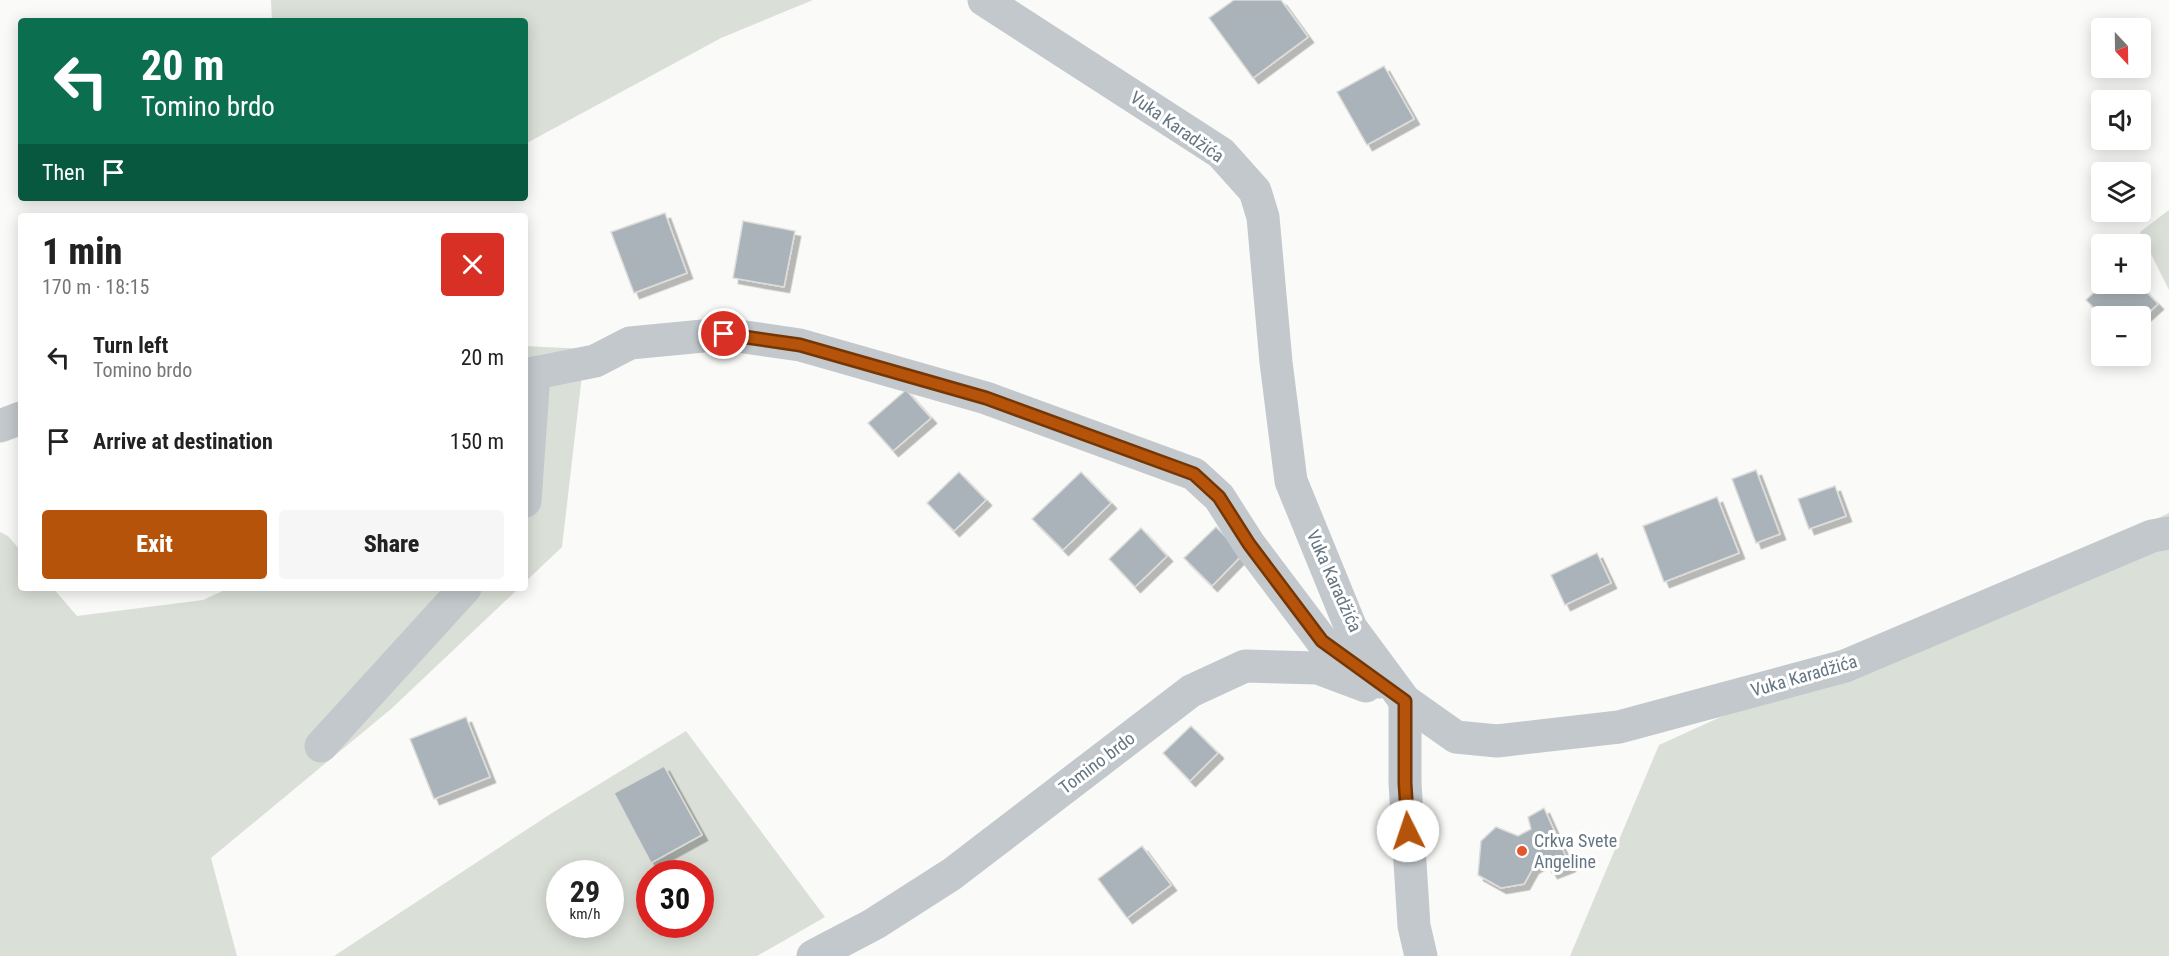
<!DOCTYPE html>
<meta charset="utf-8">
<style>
:root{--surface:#fff;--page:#f6f6f6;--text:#222;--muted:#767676;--accent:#b45309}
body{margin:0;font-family:"Roboto Condensed",sans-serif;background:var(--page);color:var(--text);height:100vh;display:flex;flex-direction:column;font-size:22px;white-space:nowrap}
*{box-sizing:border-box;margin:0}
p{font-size:20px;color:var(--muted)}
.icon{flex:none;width:33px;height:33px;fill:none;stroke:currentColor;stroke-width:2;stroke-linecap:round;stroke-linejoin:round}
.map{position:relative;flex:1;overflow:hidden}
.panel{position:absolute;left:18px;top:213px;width:510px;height:378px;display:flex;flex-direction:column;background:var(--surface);border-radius:6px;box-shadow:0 3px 15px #0003}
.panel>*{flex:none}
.hud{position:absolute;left:18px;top:18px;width:510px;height:183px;border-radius:6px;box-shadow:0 3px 15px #0003;background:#0b6e4f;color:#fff;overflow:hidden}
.needle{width:39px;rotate:158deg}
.controls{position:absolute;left:2091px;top:18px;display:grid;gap:12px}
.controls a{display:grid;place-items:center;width:60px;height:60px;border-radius:6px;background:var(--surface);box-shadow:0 3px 15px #0003;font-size:30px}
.speed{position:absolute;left:546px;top:860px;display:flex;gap:12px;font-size:30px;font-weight:700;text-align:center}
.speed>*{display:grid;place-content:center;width:78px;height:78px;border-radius:50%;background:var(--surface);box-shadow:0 3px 15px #0003;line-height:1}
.speed small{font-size:15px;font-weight:400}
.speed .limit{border:9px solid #d22;background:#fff;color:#111}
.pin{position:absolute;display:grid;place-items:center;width:51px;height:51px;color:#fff;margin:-26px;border:3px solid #fff;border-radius:50%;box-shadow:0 2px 6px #0007}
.me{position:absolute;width:66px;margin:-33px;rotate:356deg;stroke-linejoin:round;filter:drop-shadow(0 0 4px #0008)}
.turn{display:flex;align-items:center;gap:21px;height:126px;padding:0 24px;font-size:27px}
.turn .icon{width:78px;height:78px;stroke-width:2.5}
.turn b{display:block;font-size:42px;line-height:51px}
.then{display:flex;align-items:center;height:57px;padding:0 24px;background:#0003;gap:12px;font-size:22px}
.round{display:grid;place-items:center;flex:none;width:63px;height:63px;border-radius:6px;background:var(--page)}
.summary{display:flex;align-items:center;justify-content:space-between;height:102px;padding:0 24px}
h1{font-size:36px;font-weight:800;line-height:45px}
.action{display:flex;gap:12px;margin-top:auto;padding:12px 24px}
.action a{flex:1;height:69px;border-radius:6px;background:var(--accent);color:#fff;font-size:24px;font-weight:800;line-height:69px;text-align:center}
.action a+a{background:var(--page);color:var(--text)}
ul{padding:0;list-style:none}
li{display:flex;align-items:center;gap:18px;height:84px;padding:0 24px}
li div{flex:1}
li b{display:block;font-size:22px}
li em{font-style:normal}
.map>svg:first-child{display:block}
.green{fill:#dadfd7;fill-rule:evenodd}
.building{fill:#aab3b9;stroke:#dcdcda;stroke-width:1.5;filter:url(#shadow)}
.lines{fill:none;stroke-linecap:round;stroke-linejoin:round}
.street{stroke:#c3c8cc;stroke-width:33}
.route-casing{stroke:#753606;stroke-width:15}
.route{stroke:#b45309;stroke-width:10}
.poi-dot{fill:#e4572e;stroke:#fff;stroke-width:2}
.labels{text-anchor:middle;stroke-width:6;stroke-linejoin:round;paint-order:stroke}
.street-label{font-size:18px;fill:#657683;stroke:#fff}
.poi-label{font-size:18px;fill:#657683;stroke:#fff;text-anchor:start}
</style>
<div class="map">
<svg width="2169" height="956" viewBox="0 0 2169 956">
<defs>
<filter id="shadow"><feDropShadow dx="5.5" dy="5.5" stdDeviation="0" flood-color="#0004"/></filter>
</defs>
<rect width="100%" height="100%" fill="#fafaf8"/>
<!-- green -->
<g class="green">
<path d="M271 0H813L721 38 525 144V21H272Z"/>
<path d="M2169 210V290L2140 232Z"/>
<path d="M525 346 585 349 562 547 525 582Z"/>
<path d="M2169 513V956H1570L1659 745Z"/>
<path d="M0 532 8 536 21 551V588H53L77 616 203 600 229 588H519L391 709 211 858 237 956H0Z"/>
<path d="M686 731 825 917 757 956H334L552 813ZM560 873H610V924H560ZM650 873H700V924H650Z"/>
</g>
<!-- building -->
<g class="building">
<path d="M1234 0H1281L1308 37 1253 78 1209 18Z"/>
<path d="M1384 66 1414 119 1367 145 1337 92Z"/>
<path d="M665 213 687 273 634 293 611 232Z"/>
<path d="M743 221 795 231 784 287 733 278Z"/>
<path d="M2103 284H2139L2158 304 2140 320V316H2102L2086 300Z"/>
<path d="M906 390 931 418 893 451 868 423Z"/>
<path d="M1756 470 1780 534 1756 543 1732 479Z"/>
<path d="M959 472 986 500 954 531 927 503Z"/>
<path d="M1081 472 1111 503 1063 550 1032 519Z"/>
<path d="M1835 486 1846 516 1809 529 1798 499Z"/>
<path d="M1717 497 1739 553 1664 582 1643 526Z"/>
<path d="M1216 527 1243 554 1212 586 1184 558Z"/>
<path d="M1141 528 1167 556 1135 587 1109 559Z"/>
<path d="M1597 553 1611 583 1565 605 1551 575Z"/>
<path d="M466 717 490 777 434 799 410 739Z"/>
<path d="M1191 726 1218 753 1190 781 1163 753Z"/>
<path d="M664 766 702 835 651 863 614 793Z"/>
<path d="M1544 808 1570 866 1552 873 1546 860 1533 868 1524 884 1501 888 1478 875 1481 841 1496 827 1518 836 1531 829 1528 817Z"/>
<path d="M1142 846 1171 885 1127 918 1098 879Z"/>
</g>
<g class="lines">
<!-- street -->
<g class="street">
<path d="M984 0 1221 153 1255 191 1263 217 1276 362 1291 481 1351 628 1405 701 1456 737 1497 741 1619 727 1845 666 2152 536 2169 533"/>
<path d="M525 375 595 361 630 343 724 334 800 345 986 398 1194 474 1219 497 1249 544 1322 641 1379 682"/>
<path d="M0 426 21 418"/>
<path d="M525 501 534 373"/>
<path d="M1405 701V783L1414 926 1421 956"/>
<path d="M321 746 465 588"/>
<path d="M813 956 874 924 952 874 1191 691 1245 666 1318 668 1366 686"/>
</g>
</g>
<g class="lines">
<!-- route casing -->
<g class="route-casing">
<path id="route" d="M724 334 800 345 986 398 1194 474 1219 497 1249 544 1322 641 1405 701V783L1408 831"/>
</g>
<!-- route -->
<use href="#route" class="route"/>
</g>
<!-- markers -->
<circle class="poi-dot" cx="1522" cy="851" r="6"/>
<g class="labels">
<!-- street labels -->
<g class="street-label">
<text transform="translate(1177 127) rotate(35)" y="6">Vuka Karadžića</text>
<text transform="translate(1334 581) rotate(66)" y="6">Vuka Karadžića</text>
<text transform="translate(1804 676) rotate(-16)" y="6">Vuka Karadžića</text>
<text transform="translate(1097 763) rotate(-37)" y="6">Tomino brdo</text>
</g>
<!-- poi labels -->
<g class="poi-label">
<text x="1534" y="847">Crkva Svete<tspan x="1534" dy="21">Angeline</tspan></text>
</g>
</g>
</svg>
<div class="controls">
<a><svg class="needle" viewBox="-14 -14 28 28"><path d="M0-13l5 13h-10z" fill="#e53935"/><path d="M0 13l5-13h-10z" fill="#767676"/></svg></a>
<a><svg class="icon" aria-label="sound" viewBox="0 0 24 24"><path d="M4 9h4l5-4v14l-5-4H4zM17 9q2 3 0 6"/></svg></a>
<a><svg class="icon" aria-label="layers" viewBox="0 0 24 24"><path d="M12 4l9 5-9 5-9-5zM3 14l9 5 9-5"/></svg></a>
<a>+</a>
<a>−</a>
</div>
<div class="speed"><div>29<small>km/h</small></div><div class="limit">30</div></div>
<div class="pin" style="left:724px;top:334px;background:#d93025"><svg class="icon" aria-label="arrive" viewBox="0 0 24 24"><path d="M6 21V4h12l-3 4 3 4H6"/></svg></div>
<svg class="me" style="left:1408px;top:831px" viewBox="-20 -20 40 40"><circle r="19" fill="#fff"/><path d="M0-13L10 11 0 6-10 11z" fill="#b45309"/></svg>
<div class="hud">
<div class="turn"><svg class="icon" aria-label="left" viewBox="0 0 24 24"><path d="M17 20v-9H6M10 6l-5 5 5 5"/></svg><div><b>20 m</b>Tomino brdo</div></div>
<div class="then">Then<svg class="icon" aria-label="arrive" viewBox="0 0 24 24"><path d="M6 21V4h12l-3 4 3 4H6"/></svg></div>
</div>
<section class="panel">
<div class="summary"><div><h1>1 min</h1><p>170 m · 18:15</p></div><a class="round" style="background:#d93025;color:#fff"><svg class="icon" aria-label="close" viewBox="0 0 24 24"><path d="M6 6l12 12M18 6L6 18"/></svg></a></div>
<ul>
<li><svg class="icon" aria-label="left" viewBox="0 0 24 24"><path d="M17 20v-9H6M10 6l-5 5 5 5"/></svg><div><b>Turn left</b><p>Tomino brdo</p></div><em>20 m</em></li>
<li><svg class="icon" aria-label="arrive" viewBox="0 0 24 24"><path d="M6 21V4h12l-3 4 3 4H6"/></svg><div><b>Arrive at destination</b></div><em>150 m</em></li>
</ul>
<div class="action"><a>Exit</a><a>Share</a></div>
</section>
</div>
